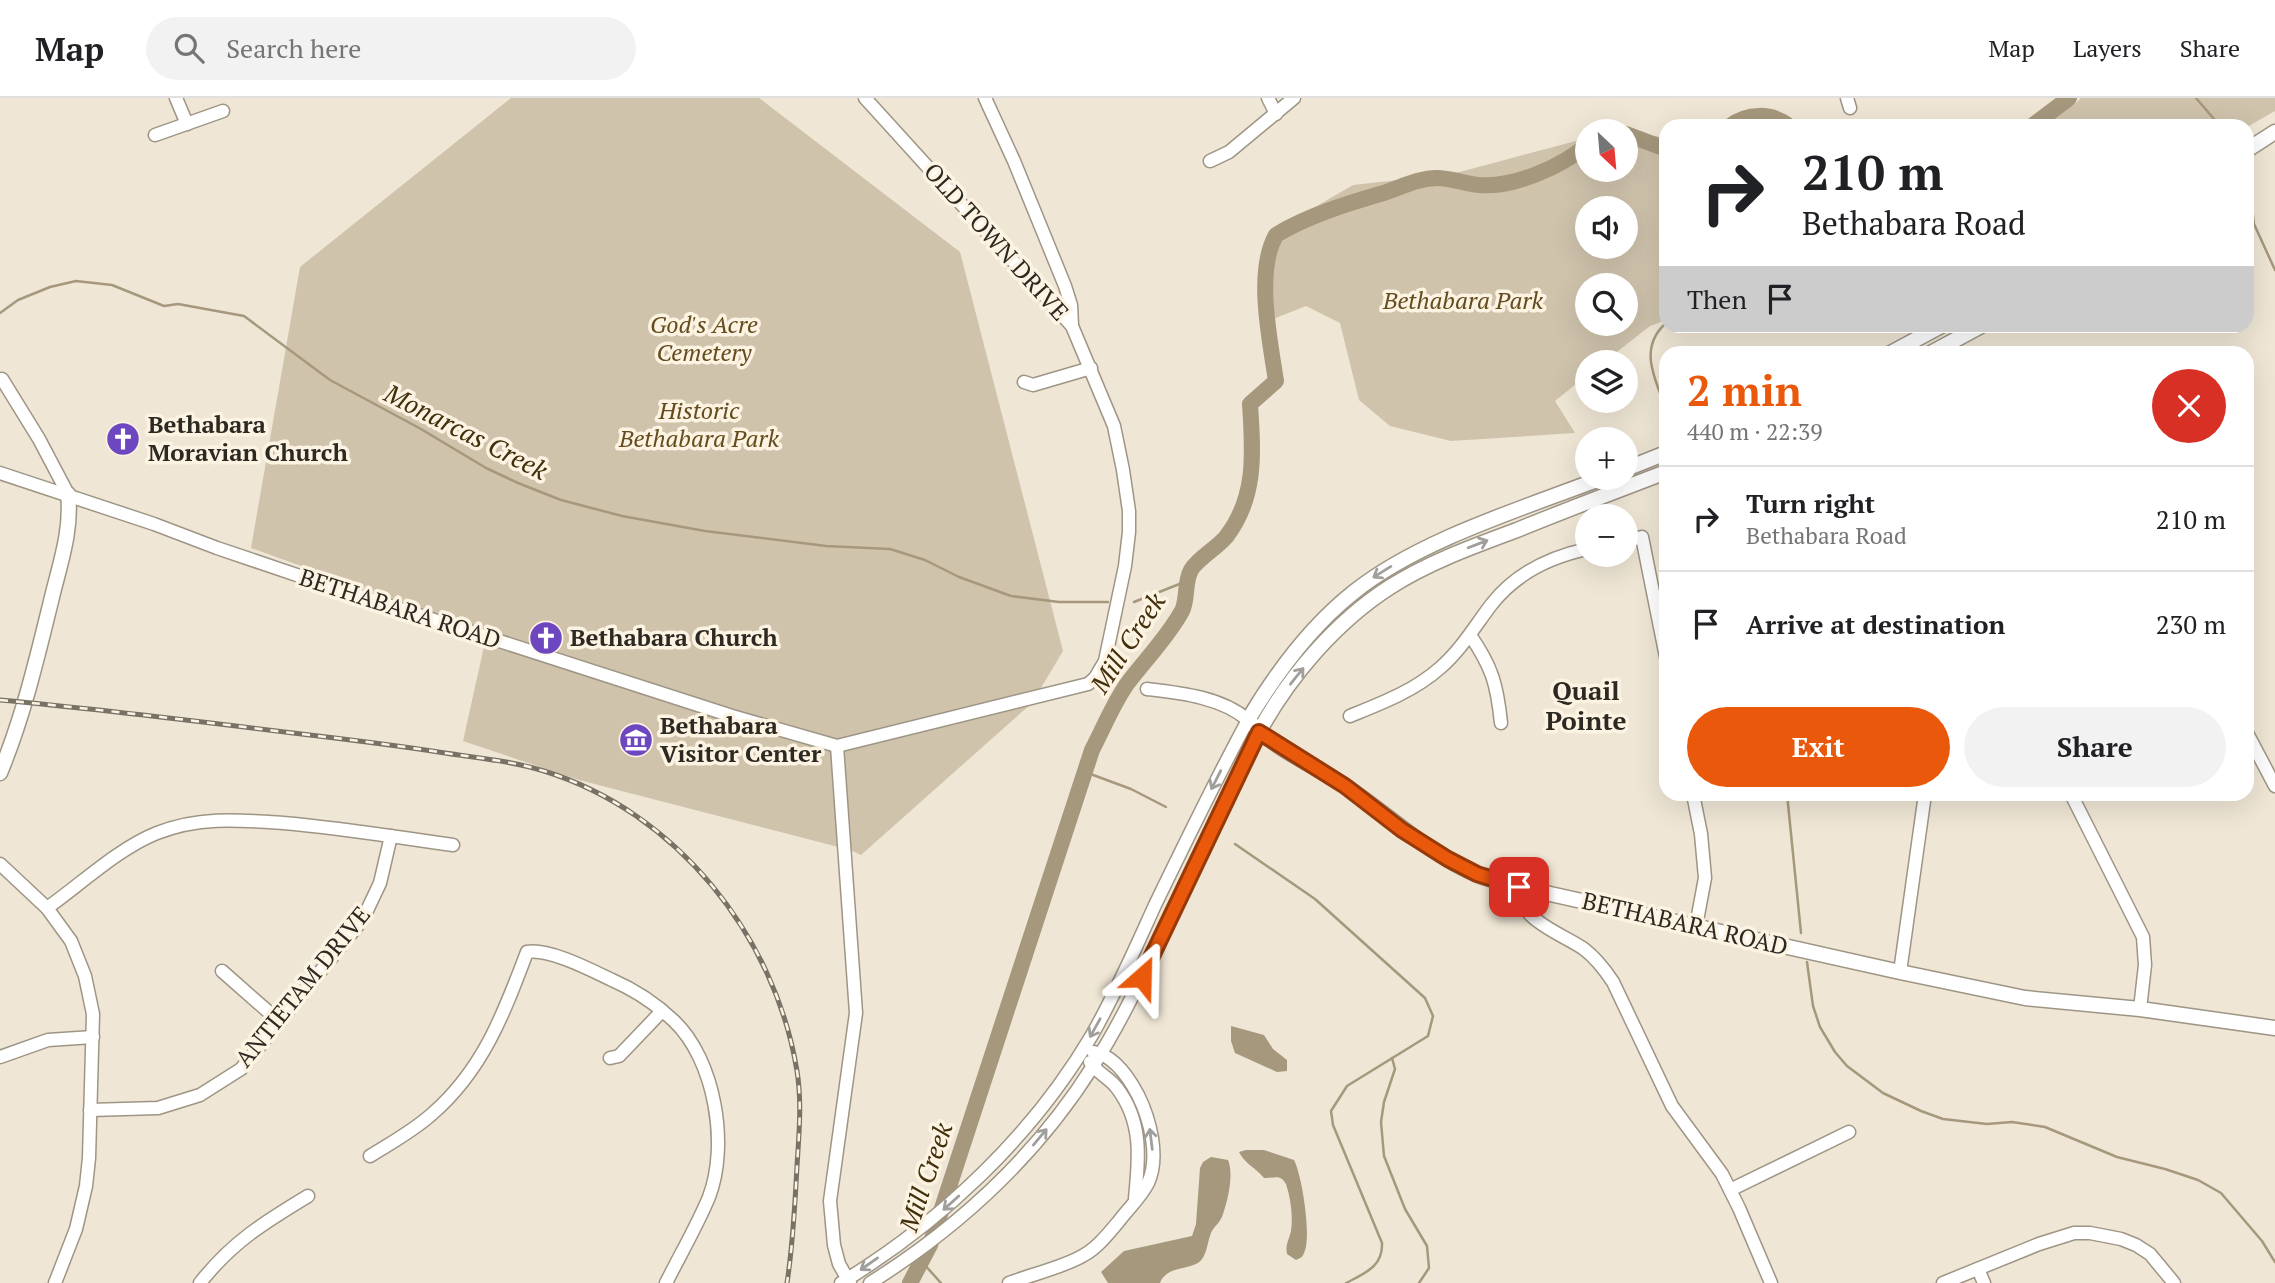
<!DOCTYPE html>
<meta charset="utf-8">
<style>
:root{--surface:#fff;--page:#f2f2f2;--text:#202124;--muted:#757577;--line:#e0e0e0;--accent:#ea580c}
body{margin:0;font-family:"PT Serif",serif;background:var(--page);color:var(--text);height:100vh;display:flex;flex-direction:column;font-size:26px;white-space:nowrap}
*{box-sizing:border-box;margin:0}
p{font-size:23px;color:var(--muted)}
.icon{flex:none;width:38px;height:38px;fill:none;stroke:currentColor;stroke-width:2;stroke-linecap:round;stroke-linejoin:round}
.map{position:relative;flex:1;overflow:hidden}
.details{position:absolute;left:1659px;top:248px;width:595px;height:455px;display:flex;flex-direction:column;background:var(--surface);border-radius:21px;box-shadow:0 7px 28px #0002}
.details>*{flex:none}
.guide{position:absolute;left:1659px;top:21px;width:595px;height:214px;border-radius:21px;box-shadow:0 7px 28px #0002;background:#fff;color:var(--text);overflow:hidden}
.needle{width:46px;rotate:154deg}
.controls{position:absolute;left:1575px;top:21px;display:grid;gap:14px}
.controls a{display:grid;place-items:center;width:63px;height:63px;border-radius:50%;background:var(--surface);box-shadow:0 7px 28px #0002;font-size:35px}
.pin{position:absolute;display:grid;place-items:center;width:60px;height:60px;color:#fff;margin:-30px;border-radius:14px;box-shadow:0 4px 10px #0006}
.me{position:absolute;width:77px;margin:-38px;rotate:25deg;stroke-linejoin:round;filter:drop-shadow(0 0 5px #0008)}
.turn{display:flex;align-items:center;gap:24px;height:147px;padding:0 28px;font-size:32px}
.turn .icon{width:91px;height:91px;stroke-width:2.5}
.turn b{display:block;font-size:49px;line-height:60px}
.then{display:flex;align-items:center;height:66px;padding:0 28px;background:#0003;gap:14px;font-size:26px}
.round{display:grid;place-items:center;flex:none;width:74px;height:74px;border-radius:37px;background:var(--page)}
.overview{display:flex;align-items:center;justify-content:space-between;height:119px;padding:0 28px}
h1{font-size:42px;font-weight:600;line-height:52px;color:var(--accent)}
.button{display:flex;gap:14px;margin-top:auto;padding:14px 28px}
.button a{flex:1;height:80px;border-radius:42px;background:var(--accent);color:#fff;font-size:28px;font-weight:600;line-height:80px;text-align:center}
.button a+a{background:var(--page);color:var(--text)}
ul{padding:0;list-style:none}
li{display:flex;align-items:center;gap:21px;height:105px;padding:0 28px;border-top:2px solid var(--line)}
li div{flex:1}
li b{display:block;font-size:26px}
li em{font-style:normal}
header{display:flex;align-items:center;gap:42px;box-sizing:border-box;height:98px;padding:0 35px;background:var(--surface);border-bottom:2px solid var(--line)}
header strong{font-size:33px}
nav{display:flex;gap:38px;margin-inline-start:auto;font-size:24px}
.search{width:490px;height:63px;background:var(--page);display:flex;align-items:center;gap:18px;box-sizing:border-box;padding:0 24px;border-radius:38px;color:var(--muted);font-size:26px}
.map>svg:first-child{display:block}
.green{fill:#cfc3ac;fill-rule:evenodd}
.water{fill:#a6987d}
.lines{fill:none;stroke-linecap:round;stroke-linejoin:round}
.stream{stroke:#a6987d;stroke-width:2.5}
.river{stroke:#a6987d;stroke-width:16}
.minor-casing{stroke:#9e9585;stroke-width:15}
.major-casing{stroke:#9e9585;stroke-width:17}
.minor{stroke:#fff;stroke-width:12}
.major{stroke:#fff;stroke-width:14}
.rail-casing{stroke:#777166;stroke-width:5}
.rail{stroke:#fdf3e2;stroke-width:2.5;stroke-dasharray:8;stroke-linecap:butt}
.oneway{stroke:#a09f9c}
.route-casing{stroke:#983908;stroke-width:18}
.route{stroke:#ea580c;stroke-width:12}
.labels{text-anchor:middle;stroke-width:7;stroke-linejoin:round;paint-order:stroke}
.street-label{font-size:24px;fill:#2c2922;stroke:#fdf3e2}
.park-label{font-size:24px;font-style:italic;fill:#634c1d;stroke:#fdf3e2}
.poi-label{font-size:24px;font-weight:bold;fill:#2c2922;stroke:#fdf3e2;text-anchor:start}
.water-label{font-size:26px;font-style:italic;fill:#41300b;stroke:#fdf3e2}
.neighbourhood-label{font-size:26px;font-weight:bold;fill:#2c2922;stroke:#fdf3e2}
</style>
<header>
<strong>Map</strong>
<div class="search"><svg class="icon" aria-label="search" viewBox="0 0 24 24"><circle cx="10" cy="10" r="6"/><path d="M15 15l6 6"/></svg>Search here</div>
<nav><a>Map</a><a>Layers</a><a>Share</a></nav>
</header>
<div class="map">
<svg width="2275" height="1185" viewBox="0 0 2275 1185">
<rect width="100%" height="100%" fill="#efe6d5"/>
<!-- green -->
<g class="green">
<path d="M511 0H759L960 154 1063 553 1032 605 861 757 850 752 579 682 463 643 487 535 251 450 300 169Z"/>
<path d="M2081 0H2275V13L2247 29 2037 28 2076 5Z"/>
<path d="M1771 13 1805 28H1715Z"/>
<path d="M1626 36 1666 39V222L1650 228 1604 264H1587V277L1555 303 1575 335 1451 343 1390 328 1359 302 1340 225 1306 208 1263 225 1264 171 1277 131 1353 87 1452 76 1587 40V72H1626ZM1626 110V149H1587V110ZM1626 187V226H1587V187Z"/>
</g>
<!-- water -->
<g class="water">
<path d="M1231 928 1264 937 1273 951 1287 962V973L1277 974 1235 955 1231 943Z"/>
<path d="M1246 1052H1264L1294 1062C1302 1077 1312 1140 1304 1155 1302 1160 1300 1160 1296 1162L1287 1156C1285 1147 1289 1142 1291 1133 1293 1119 1291 1101 1286 1086 1280 1075 1273 1081 1264 1080 1256 1070 1244 1065 1239 1054Z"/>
<path d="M1211 1059 1228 1062C1234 1076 1228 1102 1223 1116 1221 1124 1214 1128 1211 1135 1207 1145 1207 1159 1198 1165 1185 1172 1166 1169 1160 1185H1108L1101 1174 1124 1153 1192 1138 1196 1126 1200 1070 1203 1064Z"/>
</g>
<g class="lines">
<!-- stream -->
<g class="stream">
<path d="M2196 0 2220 28"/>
<path d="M2252 109 2254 126 2275 172"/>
<path d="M0 215 18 202 50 189 76 183 112 187 164 208 178 206 244 218 330 282 421 331 486 370 518 385 561 402 622 418 705 433 826 448 890 451 925 462 959 479 1011 498 1059 504H1108"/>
<path d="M1666 225C1637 251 1656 282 1666 311"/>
<path d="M1134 504 1187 483"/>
<path d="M1085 674 1131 691 1166 709"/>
<path d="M1787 696 1801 835"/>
<path d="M1235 746 1315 801 1425 900 1433 918 1428 938 1347 988 1331 1013 1333 1027 1382 1145C1383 1169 1365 1175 1346 1185"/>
<path d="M1807 864 1813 908 1820 929 1835 954 1847 968 1883 995 1921 1013 1943 1021 1987 1026 2012 1024 2045 1029 2117 1059 2165 1071 2198 1082 2221 1095 2262 1143 2275 1164"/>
<path d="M1392 960 1395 971 1384 1004 1381 1024 1384 1058 1405 1111 1427 1148 1429 1170 1419 1185"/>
<path d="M923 1165 941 1185"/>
</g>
<!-- river -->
<g class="river">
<path d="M1730 28C1747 15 1771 14 1789 28"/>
<path d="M2032 28 2069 0"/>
<path d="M1626 36 1666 51"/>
<path d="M910 1185 930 1147 1092 652C1103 631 1113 606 1127 586 1145 562 1167 540 1182 513 1188 501 1184 485 1191 472 1197 461 1217 450 1226 439 1257 399 1253 354 1250 306L1276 283C1270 242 1255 174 1276 137 1307 118 1346 106 1380 96 1398 91 1417 80 1437 80 1451 80 1465 86 1479 87 1513 90 1561 69 1587 47"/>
</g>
<!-- minor casing -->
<g class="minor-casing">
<g id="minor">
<path d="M176 0 187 26"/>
<path d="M985 0 1014 63 1065 188 1071 207 1072 228"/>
<path d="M1268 0 1276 16"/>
<path d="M1847 0 1850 10"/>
<path d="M155 37 223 13"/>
<path d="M1210 63 1229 54 1294 0"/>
<path d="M2 281 39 341 68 396"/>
<path d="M1024 284 1033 287 1091 270"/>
<path d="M0 375 154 426 217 450 341 492 732 618 837 648 1088 586 1095 580 1105 563 1125 468 1129 434V413L1123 372 1114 328 1072 228 865 0"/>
<path d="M1626 443 1642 439 1666 559"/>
<path d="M1470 537C1492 569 1497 586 1501 625"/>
<path d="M1350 618C1382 605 1414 593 1440 570 1461 552 1475 528 1491 507 1515 476 1550 459 1587 451"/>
<path d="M2247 635 2275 688"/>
<path d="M837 648 856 915 830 1103 834 1147 839 1166 850 1185"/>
<path d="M1693 696 1701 736 1705 780 1696 828"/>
<path d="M2071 696 2143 839 2145 867 2140 911"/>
<path d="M0 766 47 810 71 843 85 878 93 916 89 1060 86 1088 76 1131 55 1185"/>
<path d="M1519 789C1517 822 1561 835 1584 851 1596 860 1605 872 1613 884L1672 1008 1722 1076 1739 1110 1771 1185"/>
<path d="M47 810C81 786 119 750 157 735 199 718 240 722 283 725 341 730 396 739 453 747"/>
<path d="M222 873 280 924"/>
<path d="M1900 874 1925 696"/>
<path d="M0 959 48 942 93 939"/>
<path d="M610 960 619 958 662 913"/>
<path d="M1090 964C1097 975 1110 980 1117 990 1143 1024 1139 1061 1135 1100"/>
<path d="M90 1012 158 1010 200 997 241 971 363 821 380 785 391 738"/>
<path d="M370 1058C391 1045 413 1033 432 1016 483 972 504 915 527 854 549 850 591 872 612 882 635 892 656 906 674 923 715 962 729 1047 709 1099 697 1128 680 1157 666 1185"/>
<path d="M1730 1092 1849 1034"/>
<path d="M1978 1171 1984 1185"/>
<path d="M200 1185C232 1144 265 1124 308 1098"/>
<path d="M841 1185C942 1123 1031 1040 1092 937 1116 895 1135 851 1155 807 1185 745 1215 683 1248 622 1221 599 1181 595 1147 591"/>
<path d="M870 1185C959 1129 1037 1057 1093 968 1124 920 1147 868 1172 817 1201 756 1230 695 1259 634"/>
<path d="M1009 1185C1030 1177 1067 1168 1084 1157 1097 1150 1109 1135 1119 1123 1128 1111 1141 1099 1148 1085 1160 1059 1150 1021 1138 997 1129 980 1114 957 1093 954"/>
<path d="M1943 1185 2039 1146 2074 1135H2090L2121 1141 2136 1147 2150 1156 2174 1185"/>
</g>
</g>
<!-- major casing -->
<g class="major-casing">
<g id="major">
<path d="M2247 52 2275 34"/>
<path d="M1889 256 1941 228"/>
<path d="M1929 256 1981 228"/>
<path d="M1626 371 1666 355"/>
<path d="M1602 380C1524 410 1419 442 1354 494 1311 528 1276 575 1248 622 1274 651 1313 666 1345 688 1389 717 1428 756 1478 777 1491 782 1505 785 1519 789L1900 874 2025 900 2140 911 2275 930"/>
<path d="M1259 634C1289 578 1337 523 1390 489 1429 464 1474 448 1517 432 1566 412 1616 393 1666 374"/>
<path d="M0 675C24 617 38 556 53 495 61 463 72 430 68 396"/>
</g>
</g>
<!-- minor -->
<use href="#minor" class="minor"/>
<!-- major -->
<use href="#major" class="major"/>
<!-- rail casing -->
<g class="rail-casing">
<path id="rail" d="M0 602C98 611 196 623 293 635 344 641 395 647 445 655 478 660 512 663 544 673 677 714 775 838 797 973 802 1004 799 1036 797 1068 795 1107 793 1146 787 1185"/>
</g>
<!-- rail -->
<use href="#rail" class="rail"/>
</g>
<!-- one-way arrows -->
<defs><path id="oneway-shaft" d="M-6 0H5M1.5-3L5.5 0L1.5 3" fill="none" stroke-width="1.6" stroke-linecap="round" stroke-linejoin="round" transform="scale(1.75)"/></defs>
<g class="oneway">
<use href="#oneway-shaft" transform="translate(1478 446) rotate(-21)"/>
<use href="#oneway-shaft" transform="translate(1382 474) rotate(148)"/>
<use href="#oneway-shaft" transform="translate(1297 578) rotate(-51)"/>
<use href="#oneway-shaft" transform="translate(1216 682) rotate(117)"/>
<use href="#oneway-shaft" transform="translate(1095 930) rotate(119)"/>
<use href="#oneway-shaft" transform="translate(1040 1039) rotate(-50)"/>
<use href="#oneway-shaft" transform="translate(1151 1041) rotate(-97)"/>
<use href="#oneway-shaft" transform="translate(951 1105) rotate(138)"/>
<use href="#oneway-shaft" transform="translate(869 1166) rotate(145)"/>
</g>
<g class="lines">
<!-- route casing -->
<g class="route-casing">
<path id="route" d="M1142 879 1259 634 1345 688 1402 732 1448 761 1477 776 1519 789"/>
</g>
<!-- route -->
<use href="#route" class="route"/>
</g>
<!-- icons -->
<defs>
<g id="church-disc" transform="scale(1.75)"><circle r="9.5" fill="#6c47c0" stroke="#fdf3e2"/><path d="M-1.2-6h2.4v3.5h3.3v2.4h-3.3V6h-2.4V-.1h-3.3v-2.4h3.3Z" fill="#fff"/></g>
<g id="museum-disc" transform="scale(1.75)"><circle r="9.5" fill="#6c47c0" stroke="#fdf3e2"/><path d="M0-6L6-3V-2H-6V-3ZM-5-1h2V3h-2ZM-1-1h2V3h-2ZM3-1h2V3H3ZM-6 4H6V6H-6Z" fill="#fff"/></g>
</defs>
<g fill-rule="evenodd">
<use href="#church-disc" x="123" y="341"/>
<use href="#church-disc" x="546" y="540"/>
<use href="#museum-disc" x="636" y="642"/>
</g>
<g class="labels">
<!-- street labels -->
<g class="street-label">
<text transform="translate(996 144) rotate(48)" y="8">OLD TOWN DRIVE</text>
<text transform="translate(400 511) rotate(18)" y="8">BETHABARA ROAD</text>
<text transform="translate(1685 826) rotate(13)" y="8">BETHABARA ROAD</text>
<text transform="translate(303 889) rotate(-51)" y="8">ANTIETAM DRIVE</text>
</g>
<!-- park labels -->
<g class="park-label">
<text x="1463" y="211">Bethabara Park</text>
<text x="704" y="235">God's Acre<tspan x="704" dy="28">Cemetery</tspan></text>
<text x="699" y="321">Historic<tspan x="699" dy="28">Bethabara Park</tspan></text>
</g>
<!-- poi labels -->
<g class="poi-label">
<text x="148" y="335">Bethabara<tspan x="148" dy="28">Moravian Church</tspan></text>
<text x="570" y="548">Bethabara Church</text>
<text x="660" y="636">Bethabara<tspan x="660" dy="28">Visitor Center</tspan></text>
</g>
<!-- water labels -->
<g class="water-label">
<text transform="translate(466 334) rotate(27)" y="9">Monarcas Creek</text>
<text transform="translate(1128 545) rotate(-57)" y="9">Mill Creek</text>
<text transform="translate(926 1079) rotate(-71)" y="9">Mill Creek</text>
</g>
<!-- neighbourhood labels -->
<g class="neighbourhood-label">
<text x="1586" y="602">Quail<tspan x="1586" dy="30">Pointe</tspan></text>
</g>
</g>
</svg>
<div class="controls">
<a><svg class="needle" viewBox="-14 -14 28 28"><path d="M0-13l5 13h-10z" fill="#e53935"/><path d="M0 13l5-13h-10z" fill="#757577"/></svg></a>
<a><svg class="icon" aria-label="sound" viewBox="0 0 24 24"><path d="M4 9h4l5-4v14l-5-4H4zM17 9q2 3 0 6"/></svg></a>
<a><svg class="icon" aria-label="search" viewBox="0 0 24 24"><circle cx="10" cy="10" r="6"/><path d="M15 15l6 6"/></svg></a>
<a><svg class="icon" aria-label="layers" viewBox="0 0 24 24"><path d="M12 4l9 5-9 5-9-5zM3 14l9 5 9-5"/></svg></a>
<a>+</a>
<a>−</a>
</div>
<div class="pin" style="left:1519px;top:789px;background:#d93025"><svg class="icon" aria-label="arrive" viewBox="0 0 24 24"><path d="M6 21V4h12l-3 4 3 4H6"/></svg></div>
<svg class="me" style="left:1142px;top:879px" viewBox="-20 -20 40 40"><path d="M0-17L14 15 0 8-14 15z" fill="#ea580c" stroke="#fff" stroke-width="4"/></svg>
<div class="guide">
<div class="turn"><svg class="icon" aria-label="right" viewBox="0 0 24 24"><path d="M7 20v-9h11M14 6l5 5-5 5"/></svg><div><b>210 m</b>Bethabara Road</div></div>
<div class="then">Then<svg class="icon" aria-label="arrive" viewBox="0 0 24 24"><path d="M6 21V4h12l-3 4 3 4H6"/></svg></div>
</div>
<section class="details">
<div class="overview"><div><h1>2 min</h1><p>440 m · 22:39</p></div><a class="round" style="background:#d93025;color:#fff"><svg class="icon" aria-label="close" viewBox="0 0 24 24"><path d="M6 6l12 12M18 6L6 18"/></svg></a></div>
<ul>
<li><svg class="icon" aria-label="right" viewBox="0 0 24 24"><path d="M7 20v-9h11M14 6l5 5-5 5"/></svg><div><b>Turn right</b><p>Bethabara Road</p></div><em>210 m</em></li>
<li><svg class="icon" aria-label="arrive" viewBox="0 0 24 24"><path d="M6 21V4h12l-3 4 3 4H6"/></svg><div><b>Arrive at destination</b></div><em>230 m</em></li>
</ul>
<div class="button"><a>Exit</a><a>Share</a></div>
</section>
</div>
